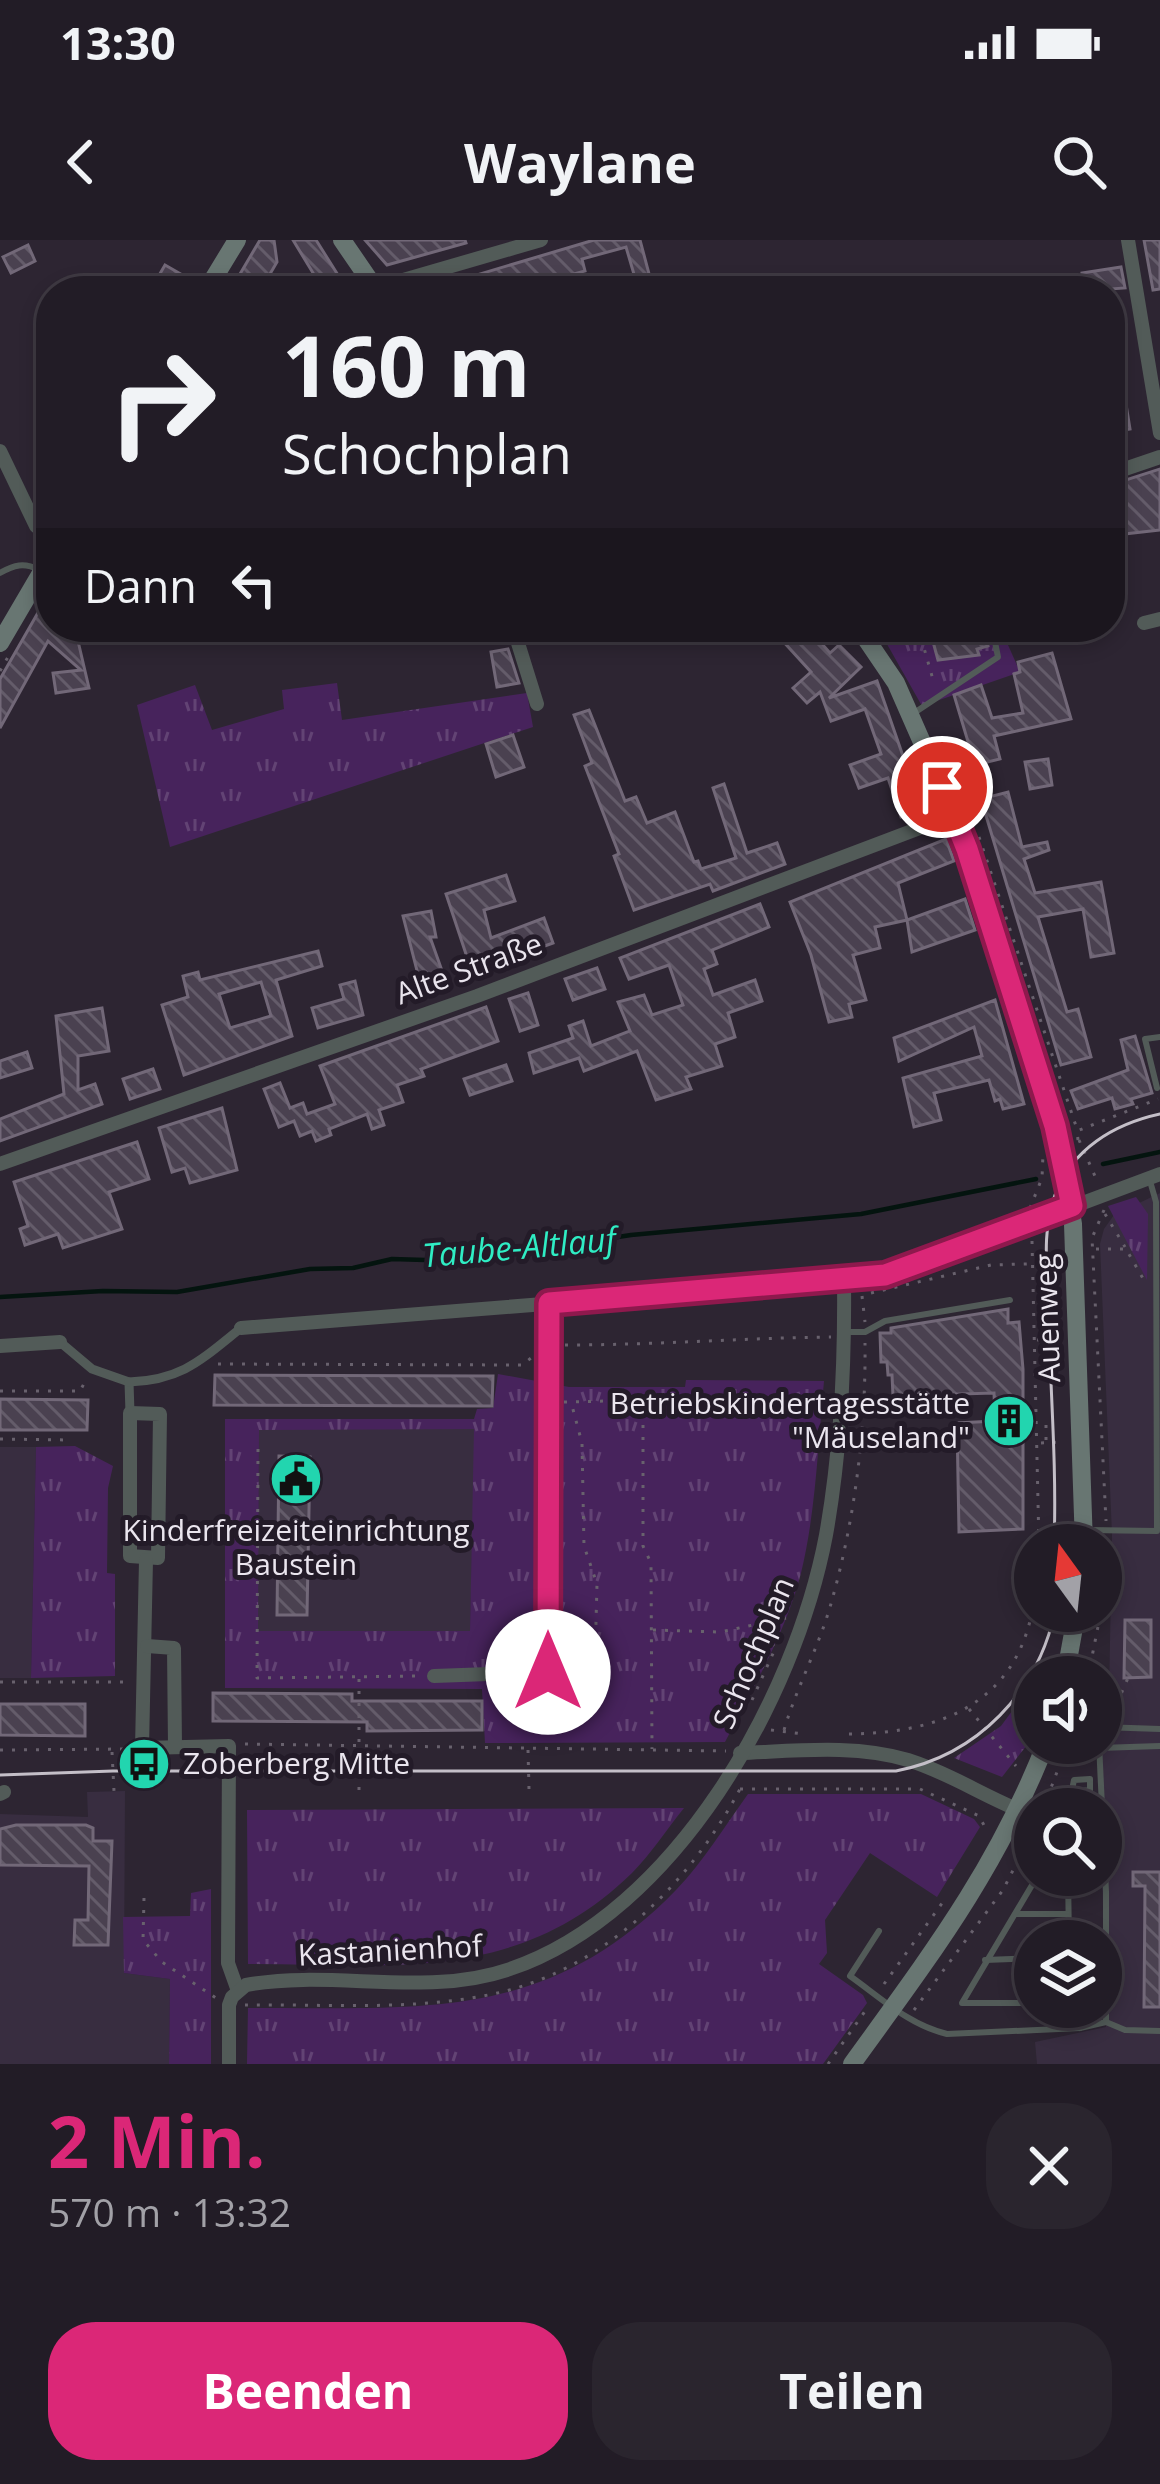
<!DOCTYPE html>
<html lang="de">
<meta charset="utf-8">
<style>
:root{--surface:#221c26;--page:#2a252e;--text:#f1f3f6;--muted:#a2a1a7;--line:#3f3a43;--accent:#db2777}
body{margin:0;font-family:"Open Sans",sans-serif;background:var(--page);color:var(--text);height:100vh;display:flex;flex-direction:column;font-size:45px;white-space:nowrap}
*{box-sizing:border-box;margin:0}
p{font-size:39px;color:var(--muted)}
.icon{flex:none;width:66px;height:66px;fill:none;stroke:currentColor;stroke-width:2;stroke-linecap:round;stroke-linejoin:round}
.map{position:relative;height:1824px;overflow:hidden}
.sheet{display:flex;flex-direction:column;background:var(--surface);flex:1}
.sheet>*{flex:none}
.banner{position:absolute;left:36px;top:36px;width:1089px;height:366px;border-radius:48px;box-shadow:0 6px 18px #0003,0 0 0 3px var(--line);background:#221c26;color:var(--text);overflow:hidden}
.needle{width:78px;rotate:345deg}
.buttons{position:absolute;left:1014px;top:1284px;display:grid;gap:24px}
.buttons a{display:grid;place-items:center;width:108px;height:108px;border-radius:50%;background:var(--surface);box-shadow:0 6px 18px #0003,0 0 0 3px var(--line);font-size:60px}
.pin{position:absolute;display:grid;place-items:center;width:102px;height:102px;color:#fff;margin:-51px;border:6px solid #fff;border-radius:50%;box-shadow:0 3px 12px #0007}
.me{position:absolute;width:132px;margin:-66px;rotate:0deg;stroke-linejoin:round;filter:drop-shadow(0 0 9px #0008)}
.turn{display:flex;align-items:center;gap:42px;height:252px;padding:0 48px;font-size:54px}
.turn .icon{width:156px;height:156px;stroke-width:2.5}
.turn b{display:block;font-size:84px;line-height:102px}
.then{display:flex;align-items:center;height:114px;padding:0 48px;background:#0003;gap:24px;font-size:45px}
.round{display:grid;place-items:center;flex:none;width:126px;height:126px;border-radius:48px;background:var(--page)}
.headline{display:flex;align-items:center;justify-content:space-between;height:204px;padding:0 48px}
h1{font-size:72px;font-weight:700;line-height:90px;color:var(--accent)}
.action{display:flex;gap:24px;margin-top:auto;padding:24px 48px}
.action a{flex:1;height:138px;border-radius:48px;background:var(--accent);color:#fff;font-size:48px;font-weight:700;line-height:138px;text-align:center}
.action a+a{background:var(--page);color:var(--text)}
.status{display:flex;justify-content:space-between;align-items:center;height:84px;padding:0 60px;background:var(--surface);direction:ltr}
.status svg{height:33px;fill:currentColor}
header{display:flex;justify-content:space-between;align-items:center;height:156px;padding:0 48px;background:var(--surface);font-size:54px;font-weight:700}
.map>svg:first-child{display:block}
.built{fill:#382d40}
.grass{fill:url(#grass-tufts);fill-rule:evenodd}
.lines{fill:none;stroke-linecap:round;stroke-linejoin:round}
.stream{stroke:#04140f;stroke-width:4.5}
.building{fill:url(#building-back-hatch);stroke:#726878;stroke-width:3;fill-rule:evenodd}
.path{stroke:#68616d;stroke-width:3;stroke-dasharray:3 9;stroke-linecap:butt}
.service{stroke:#525b58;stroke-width:6}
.pedestrian{stroke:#525b58;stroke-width:9}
.minor{stroke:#525b58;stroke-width:14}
.secondary{stroke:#687672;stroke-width:18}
.tram{stroke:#c4bfc8;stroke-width:3}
.route-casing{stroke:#8e194d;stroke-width:30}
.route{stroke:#db2777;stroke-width:21}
.labels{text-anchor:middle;stroke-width:10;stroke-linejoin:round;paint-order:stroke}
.street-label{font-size:30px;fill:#eae5ee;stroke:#231b28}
.poi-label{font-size:30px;fill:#eae5ee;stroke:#231b28;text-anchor:end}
.water-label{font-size:33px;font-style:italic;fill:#2fedc4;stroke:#231b28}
</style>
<div class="status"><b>13:30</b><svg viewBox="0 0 49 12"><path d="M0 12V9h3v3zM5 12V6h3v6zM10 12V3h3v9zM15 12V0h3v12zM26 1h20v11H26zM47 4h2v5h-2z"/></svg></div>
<header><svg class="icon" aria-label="back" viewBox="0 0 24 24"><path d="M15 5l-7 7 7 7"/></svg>Waylane<svg class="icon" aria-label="search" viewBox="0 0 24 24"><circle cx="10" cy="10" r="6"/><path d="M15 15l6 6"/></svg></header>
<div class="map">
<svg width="1160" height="1824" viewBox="0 0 1160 1824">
<defs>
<pattern id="grass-tufts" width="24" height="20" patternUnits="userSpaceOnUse" patternTransform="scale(3)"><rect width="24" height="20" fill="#47235c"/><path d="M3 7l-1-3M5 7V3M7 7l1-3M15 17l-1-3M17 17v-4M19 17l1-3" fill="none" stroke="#624374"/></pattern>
<pattern id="building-back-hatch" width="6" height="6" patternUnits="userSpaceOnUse" patternTransform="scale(3)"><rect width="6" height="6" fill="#4a4150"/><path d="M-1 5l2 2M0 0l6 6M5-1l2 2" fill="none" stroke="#645c6a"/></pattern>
</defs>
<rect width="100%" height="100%" fill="#2d2532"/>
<!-- built -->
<g class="built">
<path d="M1160 953V1824H1037L1035 1802 1106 1787 1099 1508 1109 1455 1112 1295 1100 1004 1104 989 1114 975Z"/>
<path d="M259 1189H475L470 1392 257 1391Z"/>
<path d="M0 1207H36L31 1438H0Z"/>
<path d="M125 1551 124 1733 170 1739 169 1824H0V1574L88 1577 87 1552Z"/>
</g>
<!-- grass -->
<g class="grass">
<path d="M884 387H1000L1020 432 922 466 883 397Z"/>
<path d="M337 443 342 480 527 453 533 487 170 607 137 465 195 445 212 490 284 469 282 450Z"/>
<path d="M1136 957 1148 974 1147 1040 1108 966Z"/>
<path d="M498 1134 569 1147H685L686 1140 824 1141C818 1204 816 1271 801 1333 786 1392 753 1448 725 1502L485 1503 482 1449 225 1448V1179H474L477 1169 493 1168ZM474 1189 470 1391H258L259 1190Z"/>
<path d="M75 1206 113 1226 108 1248 107 1333 115 1334V1436L31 1438 36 1207Z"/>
<path d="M1035 1440 1034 1496 1002 1537 954 1518 1001 1486Z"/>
<path d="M748 1554H921L974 1579 980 1587 937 1657 870 1613 825 1680 827 1713 819 1724 863 1755 867 1763 823 1824H247L248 1768C419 1767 546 1784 676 1650 703 1622 725 1586 748 1554Z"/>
<path d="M684 1568C667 1589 651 1614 632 1633 518 1744 393 1724 248 1724L247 1570Z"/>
<path d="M211 1649V1824H169L170 1739 124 1733 123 1677 190 1676 191 1653Z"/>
</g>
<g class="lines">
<!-- stream -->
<g class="stream">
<path d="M1103 924 1160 912"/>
<path d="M0 1057 103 1051 177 1052 310 1029 353 1028 392 1019 425 1020 479 1010 539 1009 631 995 861 974 1036 939"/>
</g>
</g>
<!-- building -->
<g class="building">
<path d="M260 0H274L277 22 260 51H230Z"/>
<path d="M293 0H316L348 51H324Z"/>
<path d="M365 0H465L466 3 387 25Z"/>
<path d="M594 0H640L652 45 638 48 626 7 582 19 585 31 512 51H433V48Z"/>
<path d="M1144 0H1160V49L1153 50Z"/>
<path d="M28 5 35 21 11 33 3 17Z"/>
<path d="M165 25 186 37 178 51H150Z"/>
<path d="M1121 27 1125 48 1084 51 1082 33Z"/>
<path d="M1117 108 1130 189 1110 192V109Z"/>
<path d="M1160 229V290L1115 295 1110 245Z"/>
<path d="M51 350V387H80L78 401 89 448 56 453 53 433 81 430 48 401 0 488V439Z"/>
<path d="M770 387H807L830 413 839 405 861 427 829 458 877 441 922 571 901 577 888 538 859 548 850 525 881 514 865 469 831 481 820 452 807 463 793 448 811 432Z"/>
<path d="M929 387H984L988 406 977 409 979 415 938 420Z"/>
<path d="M508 409 519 443 497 447 491 412Z"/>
<path d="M1052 413 1071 479 994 496 1000 519 975 525 954 455 981 445 992 478 1023 473 1014 434 1020 432 1018 422Z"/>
<path d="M589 470 625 561 636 557 647 583 675 572 694 622 698 621 701 629 736 618 713 548 724 544 747 613 777 603 785 624 713 651 710 644 634 670 614 616 619 614 585 526 592 523 574 475Z"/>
<path d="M513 495 524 527 496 537 486 504Z"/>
<path d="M1048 519 1052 545 1030 549 1025 522Z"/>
<path d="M1008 552 1022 607 1047 602 1049 610 1024 619 1035 653 1101 642 1114 713 1091 717 1083 669 1038 677 1067 772 1078 769 1091 817 1061 825 981 559Z"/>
<path d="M946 599 954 621 898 643 907 680 875 687 880 708 853 715 866 760 849 764 852 777 829 782 811 715 790 662Z"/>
<path d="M506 635 515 661 484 670 491 698 544 678 553 703 472 732 446 654Z"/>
<path d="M965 659 975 690 912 712 907 680Z"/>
<path d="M760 664 769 687 712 710 717 724 704 729 713 755 755 740 762 761 728 773 735 797 715 804 722 826 686 837 691 849 656 860 637 811 584 831 579 818 534 833 529 813 573 798 569 786 583 781 591 806 630 791 618 762 644 755 652 775 683 765 669 725 629 739 620 718Z"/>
<path d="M431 671 436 697H430L446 742 422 750 403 676Z"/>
<path d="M318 711 322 726 276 740 292 796 184 835 162 765 188 757 183 736 198 732 200 740ZM261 742 271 776 230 788 219 754Z"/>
<path d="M597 728 605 749 573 760 565 739Z"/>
<path d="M355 741 363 775 318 788 312 768 344 759 340 745Z"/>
<path d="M528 753 538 785 520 791 509 759Z"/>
<path d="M995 760 1024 864 1003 869 1000 859 995 861 989 840 934 853 941 880 914 887 903 838 982 816 974 787 899 821 894 798Z"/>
<path d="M486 767 498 801 421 829 424 836 397 845 403 862 379 870 384 885 372 889 367 874 329 889 331 895 316 901 312 891 300 896 294 881 279 887 264 849 280 843 290 868 303 863 307 874 335 864 320 826Z"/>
<path d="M102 768 109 811 78 816V850L95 844 102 864 0 901V879L64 854 56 776Z"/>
<path d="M1135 796 1152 853 1131 859 1133 864 1115 869 1112 858 1078 869 1071 851 1128 830 1121 800Z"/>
<path d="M27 812 32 828 0 838V821Z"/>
<path d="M506 825 512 841 470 855 464 839Z"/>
<path d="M153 829 160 849 130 859 123 839Z"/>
<path d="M222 868 237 930 190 943 185 928 172 932 159 888Z"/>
<path d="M137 902 149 939 109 952 122 989 63 1008 58 994 25 1005 20 989 28 986 14 942Z"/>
<path d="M1008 1069V1083L1019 1082 1023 1129V1289L959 1292 957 1183 995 1181 994 1153 893 1156 892 1135H888L887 1122H881L880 1093H891V1088Z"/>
<path d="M215 1135 493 1136 492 1166 214 1165Z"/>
<path d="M0 1159 88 1160 87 1190H0Z"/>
<path d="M279 1216 310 1217 307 1375H277Z"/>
<path d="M1125 1380H1151V1437L1124 1438Z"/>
<path d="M213 1453 352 1454V1461H482V1490L367 1491V1482L213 1481Z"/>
<path d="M0 1464H85V1496L0 1495Z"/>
<path d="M16 1585H86L93 1588V1601H112L108 1705H74L75 1680H88L89 1626 0 1625V1589Z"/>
<path d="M1133 1632H1160V1767H1144L1145 1646H1133Z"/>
</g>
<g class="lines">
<!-- path -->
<g class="path">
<path d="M918 387 934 443"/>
<path d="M0 431 8 417"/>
<path d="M979 597 1077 889"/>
<path d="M1078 900 1077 891 1158 859"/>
<path d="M1079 900 1098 943"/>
<path d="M1030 968 1042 938 1043 914"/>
<path d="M1104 970 1092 998 1106 1281"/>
<path d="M1105 974 1125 1007"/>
<path d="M1032 1001 1039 1305"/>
<path d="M1096 1009H1126L1145 1042"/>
<path d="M871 1053 991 1025 1056 1023"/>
<path d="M862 1056 865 1082"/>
<path d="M1037 1100 1057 1099"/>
<path d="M1042 1102 1043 1116"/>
<path d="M565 1105C655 1105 741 1098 831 1097"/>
<path d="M218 1124 522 1125 535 1115"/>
<path d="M0 1151H80L87 1138"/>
<path d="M643 1161V1306L651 1323 652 1509"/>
<path d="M564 1162 824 1156"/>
<path d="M1046 1185V1201"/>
<path d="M0 1199 69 1200"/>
<path d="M1041 1203 1061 1202"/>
<path d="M258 1209 257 1438 421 1436"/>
<path d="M755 1388 774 1406"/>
<path d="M653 1390 720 1392 786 1378"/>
<path d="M564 1432 584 1433 595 1419 597 1344 584 1306 582 1203 571 1162"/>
<path d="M1088 1437 1103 1361 1105 1302"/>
<path d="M359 1439V1550"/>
<path d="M0 1442H130"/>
<path d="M752 1460 775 1409"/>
<path d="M969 1469 1016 1526"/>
<path d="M1112 1475 1128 1438"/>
<path d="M771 1490 803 1494"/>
<path d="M784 1490C797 1446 820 1405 832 1360 855 1278 866 1189 865 1103"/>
<path d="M849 1494C946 1493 1023 1460 1035 1353"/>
<path d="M245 1504 726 1511"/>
<path d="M0 1510 124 1509"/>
<path d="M528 1510 529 1549"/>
<path d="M112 1512 114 1551"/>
<path d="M740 1549H920L979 1576 986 1589"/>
<path d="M1043 1569 1068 1503"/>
<path d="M144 1658 143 1700 162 1722 216 1758"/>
<path d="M884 1744 945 1659"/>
<path d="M245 1765C326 1764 413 1771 493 1754 602 1731 689 1645 740 1549"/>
<path d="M914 1770 1003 1650 1035 1587"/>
<path d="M828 1824 868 1767"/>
</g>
<!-- service -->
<g class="service">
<path d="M0 333C14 325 24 322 39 330"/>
<path d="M914 473 998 417 992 387"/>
<path d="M1157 848 1145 799 1160 797"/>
<path d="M845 1092H865L885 1081 1010 1060"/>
<path d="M1088 1290 1157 1291 1156 962 1150 941"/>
<path d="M1101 1487 1160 1489"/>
<path d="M1099 1503 1106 1652V1782"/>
<path d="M1099 1508 1160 1506"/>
<path d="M1068 1569 1074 1540 1090 1539V1550L1081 1551 1077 1569"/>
<path d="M1068 1635 1069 1701"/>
<path d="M1016 1674H1067"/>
<path d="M879 1691 850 1736C881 1758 909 1785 947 1794L1080 1788 1106 1782 1125 1790 1160 1791"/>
<path d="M985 1720 1035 1718"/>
<path d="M1035 1763H962L1038 1635"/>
<path d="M1069 1767 1080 1788"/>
</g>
<!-- pedestrian -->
<g class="pedestrian">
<path d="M60 1102 92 1129 129 1142 130 1173"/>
<path d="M129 1142C182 1140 201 1120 241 1088"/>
</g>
<!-- minor -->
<g class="minor">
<path d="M1128 0 1160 193"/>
<path d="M382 51 393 43 541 0"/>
<path d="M0 211 36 286 51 299"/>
<path d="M1110 234 1160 217"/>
<path d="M1144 383 1160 379"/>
<path d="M513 387 537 464"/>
<path d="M0 924 477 756 954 575"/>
<path d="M241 1088 860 1039 915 1026 1160 934"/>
<path d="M0 1106 60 1102"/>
<path d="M130 1173 160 1174 158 1318 130 1316Z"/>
<path d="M146 1320 142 1508 229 1506 228 1723 238 1751"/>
<path d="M147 1406 174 1408 175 1507"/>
<path d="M434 1436 549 1432V1063"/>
<path d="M740 1513C795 1511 855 1504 908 1520 947 1532 982 1555 1019 1570"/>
<path d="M0 1554 4 1552"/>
<path d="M229 1824V1765L232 1757 246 1745C332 1729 426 1758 510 1729 675 1673 795 1459 826 1295 841 1211 845 1126 844 1040"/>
</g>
<!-- secondary -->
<g class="secondary">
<path d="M342 0 377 51"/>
<path d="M206 51 237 0"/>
<path d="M858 387 896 443 954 575 1060 906 1073 984 1084 1305"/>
<path d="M0 403 51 316"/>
<path d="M1065 1437 1077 1371"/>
<path d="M852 1824C930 1716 997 1629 1046 1503"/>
</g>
<!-- tram -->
<g class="tram">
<path d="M1054 1305C1057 1225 1050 1145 1048 1065 1047 1029 1042 989 1055 955 1072 909 1114 884 1160 874"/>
<path d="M0 1535 113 1531H896C978 1515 1038 1452 1055 1371"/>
</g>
</g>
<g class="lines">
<!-- route casing -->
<g class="route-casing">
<path id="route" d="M548 1432 549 1063 885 1035 1072 966 1055 886 967 609 942 547"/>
</g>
<!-- route -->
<use href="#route" class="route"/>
</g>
<!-- icons -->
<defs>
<g id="building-disc" transform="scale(2.7)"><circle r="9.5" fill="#22d5af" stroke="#231b28"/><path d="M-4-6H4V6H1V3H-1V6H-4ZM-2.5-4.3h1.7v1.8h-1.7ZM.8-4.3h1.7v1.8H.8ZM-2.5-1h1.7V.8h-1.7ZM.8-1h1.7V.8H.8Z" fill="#111"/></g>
<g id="civic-disc" transform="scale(2.7)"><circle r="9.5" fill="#22d5af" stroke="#231b28"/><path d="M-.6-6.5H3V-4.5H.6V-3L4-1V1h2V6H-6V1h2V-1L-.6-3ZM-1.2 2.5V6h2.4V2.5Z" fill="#111"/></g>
<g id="bus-disc" transform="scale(2.7)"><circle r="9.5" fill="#22d5af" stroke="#231b28"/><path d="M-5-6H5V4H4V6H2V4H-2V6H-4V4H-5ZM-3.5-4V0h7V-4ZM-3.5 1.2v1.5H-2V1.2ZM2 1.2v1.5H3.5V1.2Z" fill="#111"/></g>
</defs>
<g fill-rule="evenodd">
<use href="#building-disc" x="1009" y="1181"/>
<use href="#civic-disc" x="296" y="1239"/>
<use href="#bus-disc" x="144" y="1524"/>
</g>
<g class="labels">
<!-- street labels -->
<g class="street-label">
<text transform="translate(469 729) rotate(-20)" y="10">Alte Straße</text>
<text transform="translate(1048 1078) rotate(-92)" y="10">Auenweg</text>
<text transform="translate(754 1413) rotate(-67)" y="10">Schochplan</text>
<text transform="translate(390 1711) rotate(-3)" y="10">Kastanienhof</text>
</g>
<!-- poi labels -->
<g class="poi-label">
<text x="970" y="1174">Betriebskindertagesstätte<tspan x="970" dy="34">"Mäuseland"</tspan></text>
<text x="296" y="1301" text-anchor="middle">Kinderfreizeiteinrichtung<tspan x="296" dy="34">Baustein</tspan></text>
<text x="183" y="1534" text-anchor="start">Zoberberg Mitte</text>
</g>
<!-- water labels -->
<g class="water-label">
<text transform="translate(519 1007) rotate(-5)" y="12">Taube-Altlauf</text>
</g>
</g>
</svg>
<div class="buttons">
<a><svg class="needle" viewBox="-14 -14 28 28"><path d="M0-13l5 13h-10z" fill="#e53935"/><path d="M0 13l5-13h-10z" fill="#a2a1a7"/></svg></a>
<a><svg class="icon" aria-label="sound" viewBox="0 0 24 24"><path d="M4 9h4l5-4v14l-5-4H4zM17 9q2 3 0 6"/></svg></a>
<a><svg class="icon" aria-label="search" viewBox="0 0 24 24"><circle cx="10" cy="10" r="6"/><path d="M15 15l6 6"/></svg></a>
<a><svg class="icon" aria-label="layers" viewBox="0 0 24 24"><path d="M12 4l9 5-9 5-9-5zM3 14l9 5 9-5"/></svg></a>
</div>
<div class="pin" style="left:942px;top:547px;background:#d93025"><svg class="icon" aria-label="arrive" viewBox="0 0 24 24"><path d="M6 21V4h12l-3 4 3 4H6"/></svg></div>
<svg class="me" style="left:548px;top:1432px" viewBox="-20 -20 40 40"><circle r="19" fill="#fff"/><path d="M0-13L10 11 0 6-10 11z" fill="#db2777"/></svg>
<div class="banner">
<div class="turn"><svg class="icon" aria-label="right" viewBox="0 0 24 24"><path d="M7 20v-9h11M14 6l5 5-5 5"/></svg><div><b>160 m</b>Schochplan</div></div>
<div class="then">Dann<svg class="icon" aria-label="left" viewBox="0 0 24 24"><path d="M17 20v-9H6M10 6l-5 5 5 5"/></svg></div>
</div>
</div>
<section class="sheet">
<div class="headline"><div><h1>2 Min.</h1><p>570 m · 13:32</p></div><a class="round"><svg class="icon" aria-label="close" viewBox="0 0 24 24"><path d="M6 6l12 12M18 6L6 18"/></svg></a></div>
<div class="action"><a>Beenden</a><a>Teilen</a></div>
</section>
